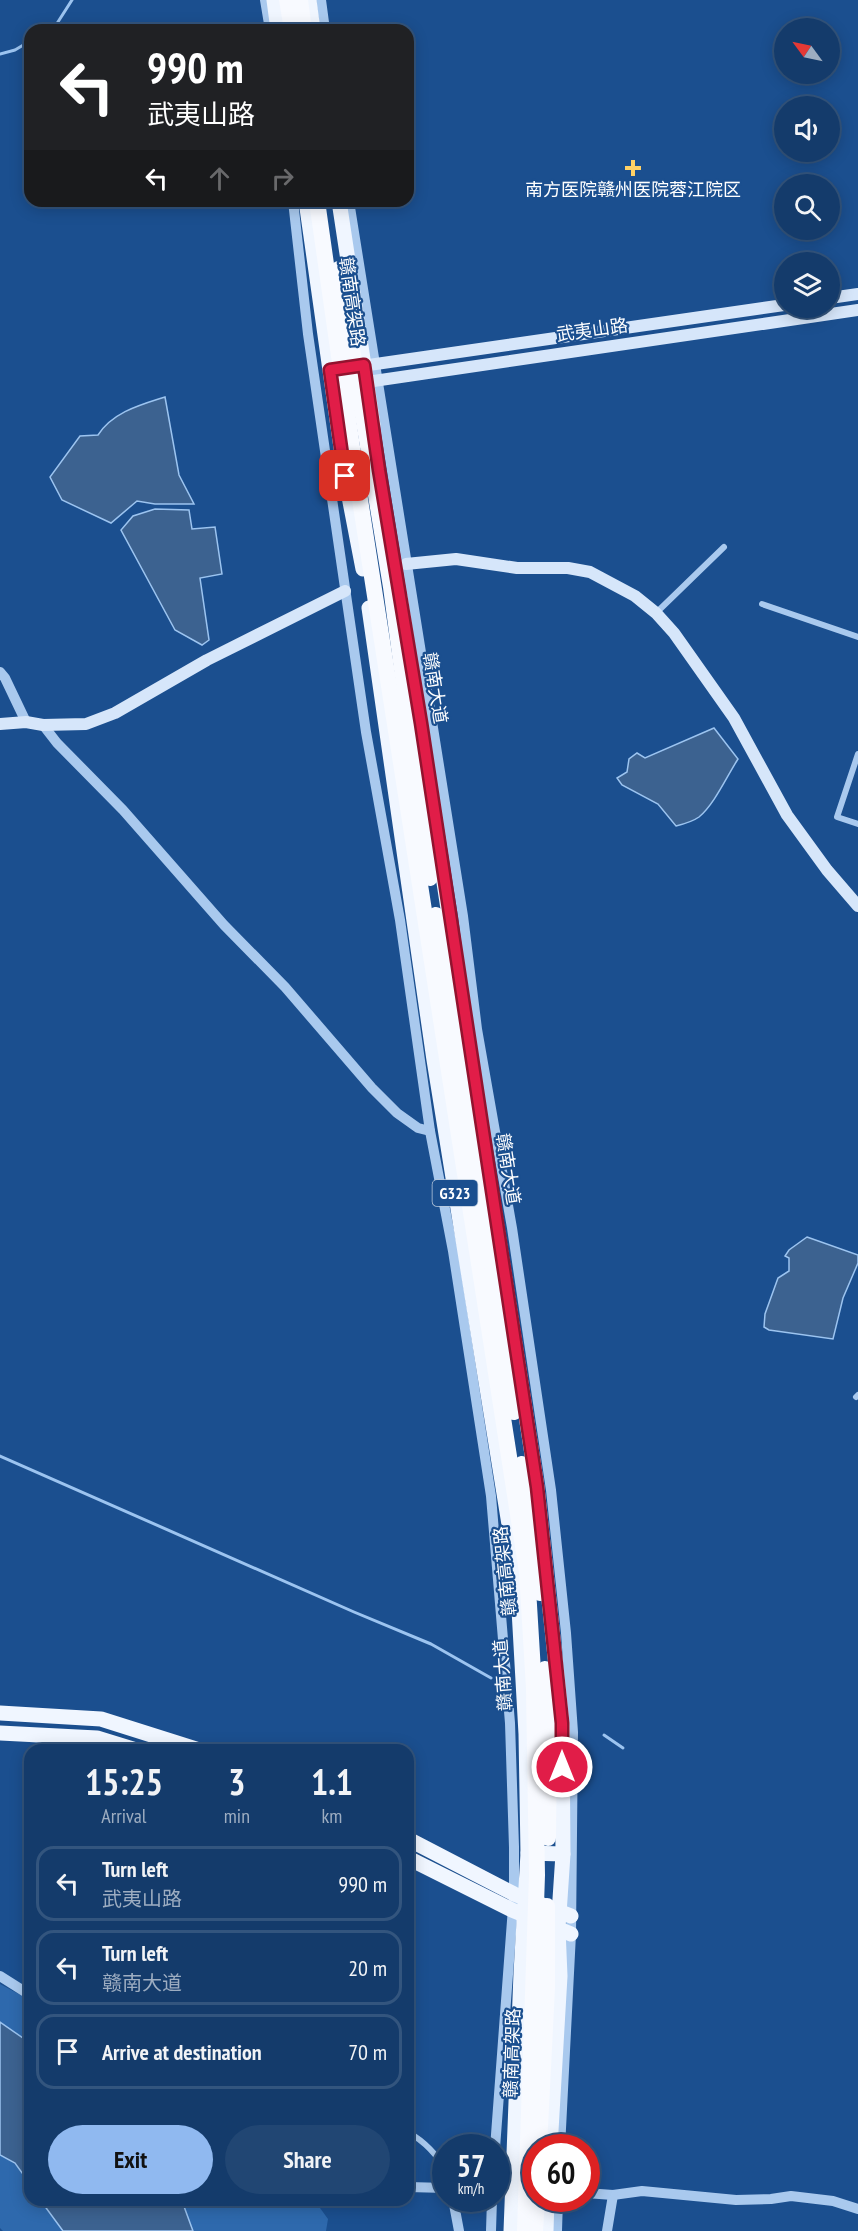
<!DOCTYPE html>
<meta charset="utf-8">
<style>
:root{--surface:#143b6b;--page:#214673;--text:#f1f3f6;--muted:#9dadc1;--line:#33557e;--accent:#90b9f0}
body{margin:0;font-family:"PT Sans Narrow","Noto Sans SC",sans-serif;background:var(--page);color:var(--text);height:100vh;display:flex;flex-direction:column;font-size:22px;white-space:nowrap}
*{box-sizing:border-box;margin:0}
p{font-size:20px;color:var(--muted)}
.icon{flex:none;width:33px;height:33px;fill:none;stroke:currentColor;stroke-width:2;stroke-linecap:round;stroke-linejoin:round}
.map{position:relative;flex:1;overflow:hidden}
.panel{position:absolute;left:24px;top:1744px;width:390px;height:462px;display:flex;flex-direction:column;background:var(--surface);border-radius:18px;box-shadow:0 3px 15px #0003,0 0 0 2px var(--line)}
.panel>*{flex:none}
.guide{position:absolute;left:24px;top:24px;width:390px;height:183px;border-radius:18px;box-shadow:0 3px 15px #0003,0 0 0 2px var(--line);background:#202124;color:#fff;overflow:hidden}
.needle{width:39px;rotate:303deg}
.fabs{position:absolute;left:774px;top:18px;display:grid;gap:12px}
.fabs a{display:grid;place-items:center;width:66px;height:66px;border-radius:50%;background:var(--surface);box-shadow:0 3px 15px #0003,0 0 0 2px var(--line);font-size:30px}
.speed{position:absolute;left:432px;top:2134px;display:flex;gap:12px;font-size:30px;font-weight:700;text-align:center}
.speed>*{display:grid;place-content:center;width:78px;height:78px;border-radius:50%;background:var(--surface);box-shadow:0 3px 15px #0003,0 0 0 2px var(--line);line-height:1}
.speed small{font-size:15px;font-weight:400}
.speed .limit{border:9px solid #d22;background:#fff;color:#111}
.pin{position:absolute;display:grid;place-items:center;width:51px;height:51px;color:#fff;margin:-26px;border-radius:12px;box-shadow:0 3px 9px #0006}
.me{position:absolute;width:66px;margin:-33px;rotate:0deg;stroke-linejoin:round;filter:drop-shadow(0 0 4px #0008)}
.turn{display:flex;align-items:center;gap:21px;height:126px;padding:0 24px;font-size:27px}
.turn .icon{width:78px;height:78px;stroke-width:2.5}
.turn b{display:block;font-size:42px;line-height:51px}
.lanes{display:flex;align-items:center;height:57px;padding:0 24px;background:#0003;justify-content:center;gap:30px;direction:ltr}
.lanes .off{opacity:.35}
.eta{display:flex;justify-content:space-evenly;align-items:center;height:102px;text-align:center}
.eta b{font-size:36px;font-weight:700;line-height:42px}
.primary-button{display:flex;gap:12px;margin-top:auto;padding:12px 24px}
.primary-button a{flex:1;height:69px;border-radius:36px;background:var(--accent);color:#111;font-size:24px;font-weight:700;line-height:69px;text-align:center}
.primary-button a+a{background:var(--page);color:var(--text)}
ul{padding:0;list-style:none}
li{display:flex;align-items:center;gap:18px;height:75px;margin:0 12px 9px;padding:0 12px;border:3px solid var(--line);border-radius:18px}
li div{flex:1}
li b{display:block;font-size:22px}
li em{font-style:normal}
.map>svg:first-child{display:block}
.green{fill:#2e69ad}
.water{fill:#3c6290;stroke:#9cc4f0;stroke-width:1.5}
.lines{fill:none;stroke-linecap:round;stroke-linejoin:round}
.stream{stroke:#9cc4f0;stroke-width:3}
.minor{stroke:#a9c9ee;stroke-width:6}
.tertiary{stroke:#a9c9ee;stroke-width:10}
.secondary{stroke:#d6e6fa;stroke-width:12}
.primary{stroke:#f0f6ff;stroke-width:15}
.trunk{stroke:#f8faff;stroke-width:16}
.trunk-bridge{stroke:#f8faff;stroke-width:16}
.route-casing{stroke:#92132f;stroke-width:15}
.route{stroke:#e11d48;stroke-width:10}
.poi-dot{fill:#ffd166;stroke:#1b4f8f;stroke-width:2}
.labels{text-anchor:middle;stroke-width:4.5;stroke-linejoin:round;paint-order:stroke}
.shield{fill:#1b4f8f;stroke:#bbcadd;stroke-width:1.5}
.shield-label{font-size:16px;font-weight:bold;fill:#fff}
.poi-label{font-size:18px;fill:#fff;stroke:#1b4f8f}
.street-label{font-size:18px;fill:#fff;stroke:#1b4f8f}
</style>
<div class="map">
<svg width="858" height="2231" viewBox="0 0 858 2231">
<rect width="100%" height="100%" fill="#1b4f8f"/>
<!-- green -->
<g class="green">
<path d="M0 1984 30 2000V2043L0 2022Z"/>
<path d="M0 2155C21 2166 30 2176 30 2200L41 2201 63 2231H3L0 2228Z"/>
<path d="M281 2200 282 2202 315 2201 328 2219 326 2231H193L182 2201Z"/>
</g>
<!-- water -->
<g class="water">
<path d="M165 397 179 475 194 504H155L137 501 111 523 62 500 50 477 80 436 98 435C113 412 140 405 165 397Z"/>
<path d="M155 509 189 510 192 529 215 527 222 574 200 578 209 640 202 645 175 630 121 530 133 516Z"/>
<path d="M714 728 738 759C727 776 714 805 699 817 692 822 684 824 676 826L658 804 622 785 617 778 627 772 629 759 637 753 645 758Z"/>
<path d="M807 1237 858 1255V1263L843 1298 833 1339 769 1330 764 1327 765 1314 778 1278 789 1271V1258L785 1256 789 1250Z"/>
<path d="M0 2022 30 2043V2184L15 2163 0 2155Z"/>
<path d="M41 2201H182L193 2231H63Z"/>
</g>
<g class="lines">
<!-- stream -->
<g class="stream">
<path d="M47 30 56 25 72 0"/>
<path d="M0 54 15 50 30 41"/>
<path d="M0 1456 354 1612 431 1644 491 1678"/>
<path d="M604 1735 623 1748"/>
</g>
<!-- minor -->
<g class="minor">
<path d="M762 604 858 637"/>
<path d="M656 613 724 547"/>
<path d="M858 754 837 817 858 824"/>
<path d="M856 1397 858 1395"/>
<path d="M408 2132C425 2142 437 2154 446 2171"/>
</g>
<!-- tertiary -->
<g class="tertiary">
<path d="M265 0 270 30"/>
<path d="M321 0 325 30"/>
<path d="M293 201 308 334 366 732 400 920 430 1131 453 1251 491 1496 510 1723 514 1847V1894L495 2148"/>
<path d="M349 201 463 916 477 1029 512 1228 551 1490 566 1633 573 1732 571 1934 560 2148"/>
<path d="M0 672 5 678 26 722"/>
<path d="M43 725 57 743 123 810 224 925 285 987 372 1088 397 1113 418 1128 430 1131"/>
<path d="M0 1976 30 1995"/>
<path d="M408 2187 446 2188"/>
<path d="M586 2193 613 2195 642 2191 736 2200 771 2199 791 2196 833 2201 858 2209"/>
<path d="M453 2199 459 2231"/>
<path d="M491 2231 492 2199"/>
<path d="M557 2231 558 2199"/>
<path d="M607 2231 613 2195"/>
</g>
<!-- secondary -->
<g class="secondary">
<path d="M830 298 858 294"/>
<path d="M355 367 784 305"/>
<path d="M360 383 858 310"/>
<path d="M406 564 456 559 517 568H568L590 572 635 596 656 613 674 633 734 718 787 815 827 870 858 906"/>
<path d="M0 724 26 722 43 725 86 724 115 713 207 660 345 591"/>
</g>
<!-- primary -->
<g class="primary">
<path d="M274 0 278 30"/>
<path d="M309 0 313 30"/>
<path d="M306 201 345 476 363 569"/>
<path d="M339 201 373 425"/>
<path d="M400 597 537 1487 562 1723 563 1854 558 1929 560 1976 550 2148"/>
<path d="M369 608 434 1060 517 1574 526 1734 528 1853 521 1973 511 2231"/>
<path d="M0 1713 101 1719 199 1750"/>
<path d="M0 1733 97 1738 136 1750"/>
<path d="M408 1839 514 1894 571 1916"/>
<path d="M528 1853 563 1854"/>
<path d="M408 1858 512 1910 571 1934"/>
<path d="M546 2231 547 2199"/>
</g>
<!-- trunk -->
<g class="trunk">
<path d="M287 0 292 30"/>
<path d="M300 0 304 30"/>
<path d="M535 2231 537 2199"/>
</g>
<!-- trunk-bridge -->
<g class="trunk-bridge">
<path d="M317 201 354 461 527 1572 534 1688 537 1875 525 2231"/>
<path d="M339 269 391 587 430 878"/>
<path d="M436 915 481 1189 514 1412"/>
<path d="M522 1464 538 1569 540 1593"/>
<path d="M545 1669 549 1734 548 1838"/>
<path d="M539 2147 547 1988V1906"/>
</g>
</g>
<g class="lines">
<!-- route casing -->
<g class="route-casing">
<path id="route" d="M345 476 330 370 364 365 379 470 421 723 537 1487 562 1723V1767"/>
</g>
<!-- route -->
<use href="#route" class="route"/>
</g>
<!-- markers -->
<path class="poi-dot" d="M630 159h6v6h6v6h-6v6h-6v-6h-6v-6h6z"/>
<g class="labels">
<!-- shield labels -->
<rect class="shield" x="432.5" y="1180" width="45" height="26" rx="4.5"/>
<g class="shield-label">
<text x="455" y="1199">G323</text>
</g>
<!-- poi labels -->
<g class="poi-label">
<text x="633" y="196">南方医院赣州医院蓉江院区</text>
</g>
<!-- street labels -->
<g class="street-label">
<text transform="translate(352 302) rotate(82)" y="6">赣南高架路</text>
<text transform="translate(592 330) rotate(-8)" y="6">武夷山路</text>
<text transform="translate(435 688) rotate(81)" y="6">赣南大道</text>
<text transform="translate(508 1169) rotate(81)" y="6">赣南大道</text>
<text transform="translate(505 1571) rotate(-96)" y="6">赣南高架路</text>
<text transform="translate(503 1675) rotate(-94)" y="6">赣南大道</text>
<text transform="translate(512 2053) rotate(-88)" y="6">赣南高架路</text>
</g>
</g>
</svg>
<div class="fabs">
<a><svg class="needle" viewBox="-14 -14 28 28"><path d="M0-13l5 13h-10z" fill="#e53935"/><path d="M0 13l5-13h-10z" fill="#9dadc1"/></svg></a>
<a><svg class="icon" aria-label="sound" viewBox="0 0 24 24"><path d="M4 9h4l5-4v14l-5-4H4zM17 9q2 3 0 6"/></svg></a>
<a><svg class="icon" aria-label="search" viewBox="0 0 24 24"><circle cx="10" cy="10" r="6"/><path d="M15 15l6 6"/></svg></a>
<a><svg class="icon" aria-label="layers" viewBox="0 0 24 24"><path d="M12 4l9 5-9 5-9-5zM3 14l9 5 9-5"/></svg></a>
</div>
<div class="speed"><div>57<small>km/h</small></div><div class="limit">60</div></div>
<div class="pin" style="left:345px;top:476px;background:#d93025"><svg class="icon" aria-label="arrive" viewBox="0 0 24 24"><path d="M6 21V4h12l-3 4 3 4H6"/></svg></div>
<svg class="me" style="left:562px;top:1767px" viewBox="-20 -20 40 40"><circle r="17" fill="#e11d48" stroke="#fff" stroke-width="3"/><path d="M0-11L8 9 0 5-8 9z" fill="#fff"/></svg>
<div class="guide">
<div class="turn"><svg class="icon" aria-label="left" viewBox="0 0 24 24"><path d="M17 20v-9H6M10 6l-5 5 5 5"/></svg><div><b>990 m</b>武夷山路</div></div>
<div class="lanes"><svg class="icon" aria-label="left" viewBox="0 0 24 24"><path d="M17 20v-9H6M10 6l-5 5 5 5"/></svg><svg class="icon off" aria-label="ahead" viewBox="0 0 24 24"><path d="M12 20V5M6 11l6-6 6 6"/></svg><svg class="icon off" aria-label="right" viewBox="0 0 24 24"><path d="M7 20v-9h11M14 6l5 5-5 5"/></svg></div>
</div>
<section class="panel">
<div class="eta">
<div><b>15:25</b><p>Arrival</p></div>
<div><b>3</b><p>min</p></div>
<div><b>1.1</b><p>km</p></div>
</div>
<ul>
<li><svg class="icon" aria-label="left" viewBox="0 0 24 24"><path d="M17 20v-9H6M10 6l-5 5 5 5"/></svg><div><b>Turn left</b><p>武夷山路</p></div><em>990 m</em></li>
<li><svg class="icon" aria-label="left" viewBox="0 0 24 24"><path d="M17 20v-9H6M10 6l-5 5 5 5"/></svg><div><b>Turn left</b><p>赣南大道</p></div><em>20 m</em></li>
<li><svg class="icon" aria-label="arrive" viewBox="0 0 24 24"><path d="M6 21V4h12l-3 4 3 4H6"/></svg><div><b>Arrive at destination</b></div><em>70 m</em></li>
</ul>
<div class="primary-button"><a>Exit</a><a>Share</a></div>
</section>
</div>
